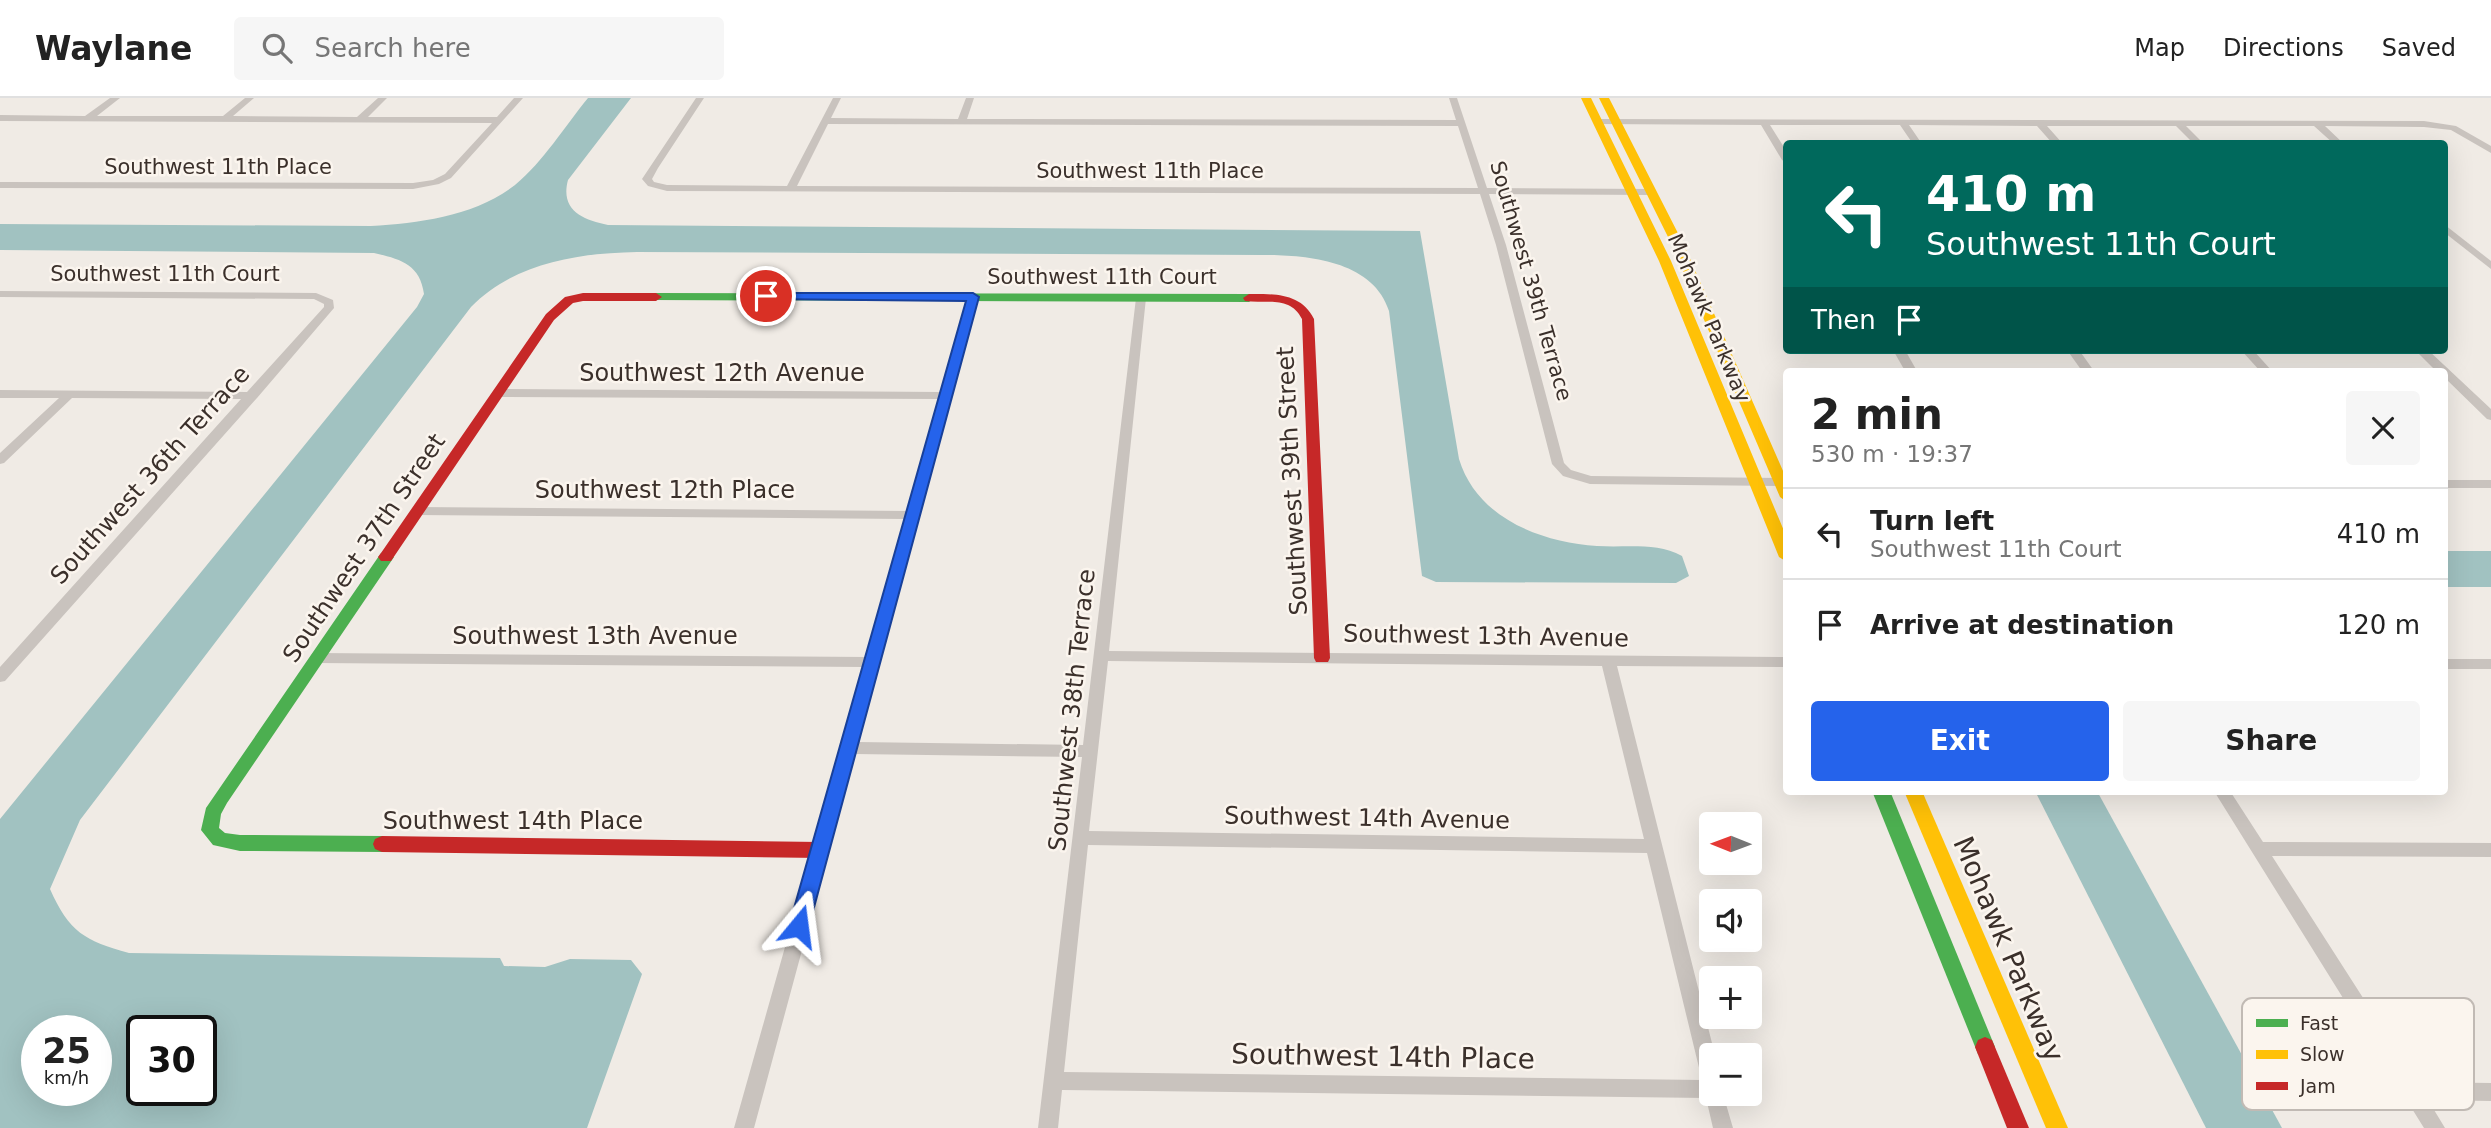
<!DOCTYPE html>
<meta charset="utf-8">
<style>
:root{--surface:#fff;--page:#f6f6f6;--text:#222;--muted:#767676;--line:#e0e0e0;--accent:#2563eb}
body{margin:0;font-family:"DejaVu Sans",sans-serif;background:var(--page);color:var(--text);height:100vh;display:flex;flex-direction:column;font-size:26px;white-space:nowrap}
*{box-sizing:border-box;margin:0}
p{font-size:23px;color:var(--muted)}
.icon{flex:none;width:38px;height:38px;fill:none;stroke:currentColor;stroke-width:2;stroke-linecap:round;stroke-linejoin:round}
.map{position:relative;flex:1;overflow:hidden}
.panel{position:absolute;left:1783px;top:270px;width:665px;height:427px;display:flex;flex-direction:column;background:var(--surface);border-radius:7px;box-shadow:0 7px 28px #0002}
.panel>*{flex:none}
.top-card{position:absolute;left:1783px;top:42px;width:665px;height:214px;border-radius:7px;box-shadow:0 7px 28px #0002;background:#00695c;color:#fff;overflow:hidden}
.needle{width:46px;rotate:271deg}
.buttons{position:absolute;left:1699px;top:714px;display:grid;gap:14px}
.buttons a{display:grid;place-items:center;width:63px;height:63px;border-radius:7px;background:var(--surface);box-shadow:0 7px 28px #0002;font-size:35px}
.speed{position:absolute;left:21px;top:917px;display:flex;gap:14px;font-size:35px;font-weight:700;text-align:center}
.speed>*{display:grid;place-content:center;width:91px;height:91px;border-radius:50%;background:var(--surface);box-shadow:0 7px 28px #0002;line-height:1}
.speed small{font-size:18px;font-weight:400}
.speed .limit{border:4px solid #111;border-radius:10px;background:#fff;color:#111}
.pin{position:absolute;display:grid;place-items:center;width:60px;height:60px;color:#fff;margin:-30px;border:4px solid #fff;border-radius:50%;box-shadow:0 2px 7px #0007}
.me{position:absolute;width:77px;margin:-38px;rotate:16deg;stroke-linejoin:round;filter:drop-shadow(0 0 5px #0008)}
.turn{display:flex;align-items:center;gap:24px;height:147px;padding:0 28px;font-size:32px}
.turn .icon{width:91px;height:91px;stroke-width:2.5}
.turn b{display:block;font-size:49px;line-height:60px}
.then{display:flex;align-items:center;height:66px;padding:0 28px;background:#0003;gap:14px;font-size:26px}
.round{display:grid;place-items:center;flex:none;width:74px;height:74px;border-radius:7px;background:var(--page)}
.head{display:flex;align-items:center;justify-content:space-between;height:119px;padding:0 28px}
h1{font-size:42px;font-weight:700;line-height:52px}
.button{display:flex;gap:14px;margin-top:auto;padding:14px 28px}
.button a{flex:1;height:80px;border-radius:7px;background:var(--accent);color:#fff;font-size:28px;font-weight:700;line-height:80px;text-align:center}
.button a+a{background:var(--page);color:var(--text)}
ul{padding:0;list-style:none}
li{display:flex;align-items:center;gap:21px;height:91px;padding:0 28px;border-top:2px solid var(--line)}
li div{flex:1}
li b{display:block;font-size:26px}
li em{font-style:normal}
header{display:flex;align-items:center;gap:42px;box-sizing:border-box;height:98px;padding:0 35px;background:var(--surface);border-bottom:2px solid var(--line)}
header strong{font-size:33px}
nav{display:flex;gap:38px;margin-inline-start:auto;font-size:24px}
.search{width:490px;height:63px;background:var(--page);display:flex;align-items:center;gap:18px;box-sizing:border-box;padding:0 24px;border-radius:7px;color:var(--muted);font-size:26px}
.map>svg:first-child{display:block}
.water{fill:#a1c2c1;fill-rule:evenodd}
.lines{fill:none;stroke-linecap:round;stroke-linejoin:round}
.street{fill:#c9c3be;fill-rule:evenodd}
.fast{fill:#4caf50;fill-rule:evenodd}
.slow{fill:#ffc107;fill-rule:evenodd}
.jam{fill:#c62828;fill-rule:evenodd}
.route{fill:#2563eb;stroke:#184099;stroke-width:2}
.labels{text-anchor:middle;stroke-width:5;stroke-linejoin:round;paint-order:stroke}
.far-street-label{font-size:21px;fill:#3b302b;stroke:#fbf5ee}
.street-label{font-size:24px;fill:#3b302b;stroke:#fbf5ee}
.near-street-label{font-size:28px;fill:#3b302b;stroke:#fbf5ee}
.key{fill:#fbf5ee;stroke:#c1bab4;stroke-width:2}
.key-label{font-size:19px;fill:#3b302b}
</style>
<header>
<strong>Waylane</strong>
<div class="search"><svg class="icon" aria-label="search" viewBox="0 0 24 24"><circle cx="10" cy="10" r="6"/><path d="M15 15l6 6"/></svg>Search here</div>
<nav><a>Map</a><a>Directions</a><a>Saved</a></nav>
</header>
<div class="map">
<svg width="2491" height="1030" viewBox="0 0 2491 1030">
<rect width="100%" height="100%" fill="#f0ebe5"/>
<!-- water -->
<g class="water">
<path d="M588 0H631L568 82C560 112 582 122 608 127L1420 133 1459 361C1477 420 1540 444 1597 448 1627 450 1656 444 1682 458L1689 478 1676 485 1436 484 1422 478 1389 213C1373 162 1306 157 1261 157L637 154C578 155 514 165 471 209L80 722 50 791C69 834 85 843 129 855L500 860 504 868 545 869 570 861 631 862 642 876 587 1030H0V721L417 209 424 196C420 166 400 161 374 155L0 152V126L371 128C420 125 475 118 515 87 543 64 565 28 588 0ZM37 933H96V992H37ZM142 933H201V992H142Z"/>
<rect x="2445" y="453" width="46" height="36"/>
<path d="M2035 693H2097L2282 1030H2206Z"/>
</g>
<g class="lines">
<!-- street -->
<g class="street">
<path d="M110 0H120L97 18H223L245 0H254L233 18 357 19 378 0H387L368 19H497L514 0H523L451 80 439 86 413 91 0 90V84L413 85 433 82 445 76 492 25 0 23V17L85 18Z"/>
<path d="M696 0H704L658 70 652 81 654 84 667 87 787 88 833 0H841L831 20 958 21 966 0H974L967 21 1456 22 1449 0H1457L1487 90 1651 91 1656 94 1651 97 1489 96 1506 147 1564 365 1571 372 1591 378 1787 380V388L1590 386 1563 378 1552 366 1496 147 1480 96 667 93 648 88 642 81ZM828 26 1458 28 1478 90 797 88Z"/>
<path d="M1598 21 2424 23 2456 28 2491 48V55L2451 32 2424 29 2325 28 2344 46H2334L2314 28H2186L2204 46H2194L2176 28H2047L2063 46H2053L2037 28 1909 27 1922 46H1913L1900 27H1770L1787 54V65L1782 62 1761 27 1595 26 1594 24Z"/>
<path d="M2445 127 2491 163V171L2445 135Z"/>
<path d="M0 193 316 195 333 202 334 210 257 300 5 583 0 584V569L241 301 72 300 4 365 0 366V355L59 300H0V292L247 294 324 209V206L314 201 0 199Z"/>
<path d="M973 196 978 199 858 644 1083 647 1136 200 1137 198H1145L1146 200 1109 553 1787 559V569L1617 568 1715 957H1712V996H1723L1733 1030H1713L1706 1000 1062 992 1058 1030H1038L1082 659 855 656 754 1030H734L864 569 317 565 312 564 310 560 312 556 317 555 867 559 905 421 417 417 411 413 417 409 908 413 939 301 498 299 492 295 498 291 941 294 968 199ZM1108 563 1602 568 1644 741 1089 733ZM1088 747 1647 755 1702 982 1064 974Z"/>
<path d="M1893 252H1905L1917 273H1905Z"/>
<path d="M2067 252H2079L2094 273H2082Z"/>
<path d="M2241 252H2253L2272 273H2260Z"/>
<path d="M2415 252H2428L2491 311V322L2487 321 2445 280V273H2436Z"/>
<rect x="2445" y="382" width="46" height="8"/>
<rect x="2445" y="561" width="46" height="10"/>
<path d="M2214 693H2230L2263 744 2491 745V759L2272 758 2417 984 2491 985V1003L2428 1002 2445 1030H2424Z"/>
</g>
<!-- fast -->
<g class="fast">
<path d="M656 195 1249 196 1255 200 1249 204 652 202V196Z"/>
<path d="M386 454 394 459 227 705 221 716 219 730 225 735 240 737 382 738 389 741 391 746 389 751 382 754 240 753 213 747 201 732 206 710 381 455Z"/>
<path d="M1872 693H1890L1995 949 1992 956 1985 959 1978 956Z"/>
</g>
<!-- slow -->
<g class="slow">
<path d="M1581 0H1591L1671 163 1787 440V464L1779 459 1659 163Z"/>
<path d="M1599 0H1609L1684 147 1787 382V404L1780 399 1672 147Z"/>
<path d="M1904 693H1922L2068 1030H2046Z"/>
</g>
<!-- jam -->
<g class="jam">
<path d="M583 195H656L662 199 656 203H583L573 205 554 222 391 463H381L378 459 381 455 546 216 565 199Z"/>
<path d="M1249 196C1275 196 1301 195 1314 221L1330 560 1328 564H1316L1314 560 1302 221C1290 197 1266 206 1245 203L1243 200Z"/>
<path d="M382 738 820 744 827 747 829 752 827 757 820 760 382 754 375 751 373 746 375 741Z"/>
<path d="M1985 939 1992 942 2029 1030H2007L1975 949 1978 942Z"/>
</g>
</g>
<!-- route -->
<path class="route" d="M766 195H973L979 199 809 828 806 834 799 836 792 834 789 828 966 203 761 201V196Z"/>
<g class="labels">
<!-- far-street labels -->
<g class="far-street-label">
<text x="218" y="76">Southwest 11th Place</text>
<text x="1150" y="80">Southwest 11th Place</text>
<text x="165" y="183">Southwest 11th Court</text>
<text x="1102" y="186">Southwest 11th Court</text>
<text transform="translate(1531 183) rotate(74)" y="7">Southwest 39th Terrace</text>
<text transform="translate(1709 220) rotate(67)" y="7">Mohawk Parkway</text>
</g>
<!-- street labels -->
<g class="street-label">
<text x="722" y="283">Southwest 12th Avenue</text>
<text transform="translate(150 377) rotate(-48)" y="8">Southwest 36th Terrace</text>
<text transform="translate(1292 383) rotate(-93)" y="8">Southwest 39th Street</text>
<text x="665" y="400">Southwest 12th Place</text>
<text transform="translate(364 450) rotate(-56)" y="8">Southwest 37th Street</text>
<text x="595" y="546">Southwest 13th Avenue</text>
<text transform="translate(1486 538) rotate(1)" y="8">Southwest 13th Avenue</text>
<text transform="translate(1072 612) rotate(-84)" y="8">Southwest 38th Terrace</text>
<text transform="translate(1367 720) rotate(1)" y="8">Southwest 14th Avenue</text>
<text x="513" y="731">Southwest 14th Place</text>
</g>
<!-- near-street labels -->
<g class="near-street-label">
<text transform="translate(2009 851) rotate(67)" y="10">Mohawk Parkway</text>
<text transform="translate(1383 958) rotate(1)" y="10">Southwest 14th Place</text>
</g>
</g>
<!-- legend -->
<rect x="2242" y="900" width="232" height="112" rx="10" class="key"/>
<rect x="2256" y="921" width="32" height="8" fill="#4caf50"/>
<rect x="2256" y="952" width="32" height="9" fill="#ffc107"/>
<rect x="2256" y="984" width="32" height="8" fill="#c62828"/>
<g class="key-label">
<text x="2300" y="932">Fast</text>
<text x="2300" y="963">Slow</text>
<text x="2300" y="995">Jam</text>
</g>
</svg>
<div class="buttons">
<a><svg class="needle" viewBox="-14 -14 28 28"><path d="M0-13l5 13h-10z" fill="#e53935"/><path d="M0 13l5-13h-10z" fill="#767676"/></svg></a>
<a><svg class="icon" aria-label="sound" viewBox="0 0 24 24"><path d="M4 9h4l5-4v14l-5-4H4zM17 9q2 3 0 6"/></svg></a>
<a>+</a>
<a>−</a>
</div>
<div class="speed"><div>25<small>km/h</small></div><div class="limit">30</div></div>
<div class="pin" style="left:766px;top:198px;background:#d93025"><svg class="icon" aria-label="arrive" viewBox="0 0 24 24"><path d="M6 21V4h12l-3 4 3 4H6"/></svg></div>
<svg class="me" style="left:799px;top:828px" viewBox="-20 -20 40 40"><path d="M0-17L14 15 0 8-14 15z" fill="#2563eb" stroke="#fff" stroke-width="4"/></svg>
<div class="top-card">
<div class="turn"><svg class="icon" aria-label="left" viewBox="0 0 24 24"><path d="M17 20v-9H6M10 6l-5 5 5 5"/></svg><div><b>410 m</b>Southwest 11th Court</div></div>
<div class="then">Then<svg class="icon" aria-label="arrive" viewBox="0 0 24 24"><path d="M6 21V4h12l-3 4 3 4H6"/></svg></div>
</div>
<section class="panel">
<div class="head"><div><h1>2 min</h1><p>530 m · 19:37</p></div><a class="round"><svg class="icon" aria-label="close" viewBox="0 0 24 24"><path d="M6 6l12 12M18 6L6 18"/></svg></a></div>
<ul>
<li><svg class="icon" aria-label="left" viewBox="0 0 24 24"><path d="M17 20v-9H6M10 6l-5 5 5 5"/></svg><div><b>Turn left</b><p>Southwest 11th Court</p></div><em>410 m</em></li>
<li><svg class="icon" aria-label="arrive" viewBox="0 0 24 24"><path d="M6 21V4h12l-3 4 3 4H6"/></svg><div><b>Arrive at destination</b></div><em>120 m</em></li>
</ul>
<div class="button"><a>Exit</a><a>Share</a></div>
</section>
</div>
